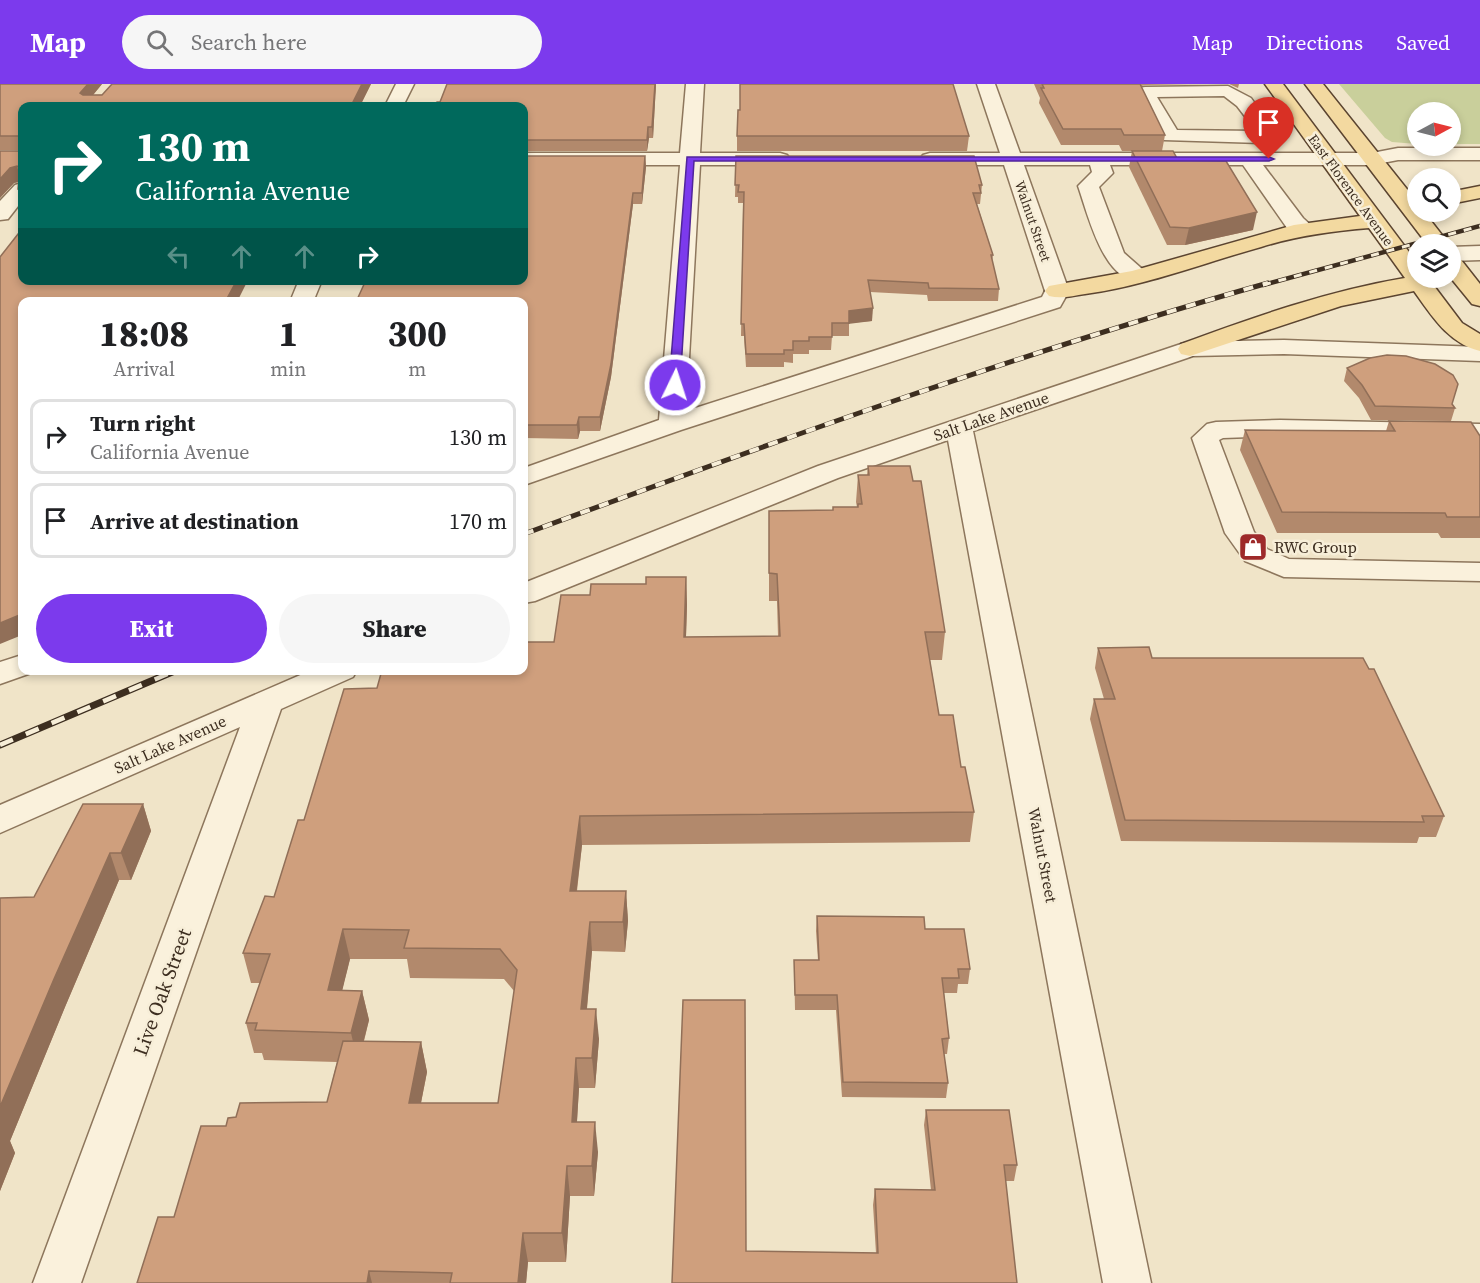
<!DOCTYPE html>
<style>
:root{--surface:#fff;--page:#f6f6f6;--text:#202124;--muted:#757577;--line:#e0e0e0;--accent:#7c3aed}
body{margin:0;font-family:"Source Serif 4",serif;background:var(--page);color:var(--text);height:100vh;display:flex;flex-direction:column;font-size:22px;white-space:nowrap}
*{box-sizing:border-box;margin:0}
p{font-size:20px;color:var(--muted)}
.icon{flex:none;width:33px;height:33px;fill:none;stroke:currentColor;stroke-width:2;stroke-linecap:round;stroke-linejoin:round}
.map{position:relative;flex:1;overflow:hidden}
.side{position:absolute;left:18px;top:213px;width:510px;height:378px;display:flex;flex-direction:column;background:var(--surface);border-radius:12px;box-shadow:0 3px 9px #0003}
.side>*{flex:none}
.hud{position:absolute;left:18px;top:18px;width:510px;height:183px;border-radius:12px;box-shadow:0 3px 9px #0003;background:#00695c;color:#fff;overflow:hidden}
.needle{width:39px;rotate:83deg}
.buttons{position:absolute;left:1407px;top:18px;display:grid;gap:12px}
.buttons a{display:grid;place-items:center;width:54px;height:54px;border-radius:50%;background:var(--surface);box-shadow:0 3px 9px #0003;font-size:30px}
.pin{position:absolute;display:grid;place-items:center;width:51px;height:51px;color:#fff;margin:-62px -26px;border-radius:50% 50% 50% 0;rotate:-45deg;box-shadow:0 0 6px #0007}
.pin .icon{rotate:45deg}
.me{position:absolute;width:66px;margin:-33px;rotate:4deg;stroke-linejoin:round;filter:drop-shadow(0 0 4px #0008)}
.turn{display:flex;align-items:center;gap:21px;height:126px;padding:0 18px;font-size:27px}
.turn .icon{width:78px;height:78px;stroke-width:2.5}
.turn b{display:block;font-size:42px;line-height:51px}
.lanes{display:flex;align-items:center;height:57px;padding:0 18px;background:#0003;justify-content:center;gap:30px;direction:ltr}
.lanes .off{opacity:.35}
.eta{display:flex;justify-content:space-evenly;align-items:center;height:102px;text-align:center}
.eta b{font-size:36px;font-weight:800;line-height:42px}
.action{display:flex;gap:12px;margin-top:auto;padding:12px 18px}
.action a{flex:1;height:69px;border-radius:36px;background:var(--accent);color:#fff;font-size:24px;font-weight:800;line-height:69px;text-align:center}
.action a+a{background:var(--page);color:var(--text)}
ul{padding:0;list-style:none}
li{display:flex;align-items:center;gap:18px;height:75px;margin:0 12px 9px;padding:0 6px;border:3px solid var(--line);border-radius:12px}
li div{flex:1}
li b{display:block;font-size:22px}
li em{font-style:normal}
header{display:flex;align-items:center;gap:36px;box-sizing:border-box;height:84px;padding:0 30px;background:var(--accent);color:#fff}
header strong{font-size:28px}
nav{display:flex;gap:33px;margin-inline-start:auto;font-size:21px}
.search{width:420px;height:54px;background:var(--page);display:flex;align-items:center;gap:15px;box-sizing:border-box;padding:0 21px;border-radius:33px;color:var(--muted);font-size:22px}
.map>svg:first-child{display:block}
.green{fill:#c9cf9b}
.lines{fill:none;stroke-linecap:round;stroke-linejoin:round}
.minor-casing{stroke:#8d765c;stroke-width:3}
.major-casing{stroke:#5b4430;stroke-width:3}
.minor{fill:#faf1dc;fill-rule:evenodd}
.major{fill:#f3d9a0;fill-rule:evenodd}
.rail-far2-casing{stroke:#3d2e20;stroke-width:4.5}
.rail-far1-casing{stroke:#3d2e20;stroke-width:5}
.rail-casing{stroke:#3d2e20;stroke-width:7}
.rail-far2{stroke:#f7eed8;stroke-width:3;stroke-dasharray:8;stroke-linecap:butt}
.rail-far1{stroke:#f7eed8;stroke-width:4;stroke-dasharray:10;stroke-linecap:butt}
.rail{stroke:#f7eed8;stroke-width:4.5;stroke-dasharray:14;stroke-linecap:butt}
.wall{fill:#b2896c;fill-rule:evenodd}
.shaded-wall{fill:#916f58}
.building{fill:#cf9f7d;stroke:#916f58;stroke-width:1.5}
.route{fill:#7c3aed;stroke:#51269a;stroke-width:1.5}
.labels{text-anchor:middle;stroke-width:5;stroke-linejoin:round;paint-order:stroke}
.far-street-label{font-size:14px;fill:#3d2e20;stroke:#f7eed8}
.street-label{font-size:16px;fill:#3d2e20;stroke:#f7eed8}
.poi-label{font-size:16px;fill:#3d2e20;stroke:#f7eed8;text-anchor:start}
.near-street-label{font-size:20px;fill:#3d2e20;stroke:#f7eed8}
</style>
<header>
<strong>Map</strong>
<div class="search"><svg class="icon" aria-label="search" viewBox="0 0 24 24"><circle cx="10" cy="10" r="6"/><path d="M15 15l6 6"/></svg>Search here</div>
<nav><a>Map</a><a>Directions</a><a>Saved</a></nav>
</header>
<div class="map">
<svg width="1480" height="1199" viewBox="0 0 1480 1199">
<rect width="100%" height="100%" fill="#f0e4c8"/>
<!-- green -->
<path class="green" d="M1339 0H1480V60H1451L1450 28H1418L1417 60 1392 58 1385 54Z"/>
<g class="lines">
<!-- minor casing -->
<g class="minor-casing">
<g id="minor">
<path d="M396 0H414L403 22H385Z"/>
<path d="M686 0H704L700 69H780L787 71 790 75 787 79 780 81H700L686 327 1042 213 1045 207 1004 81H930L923 79 920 75 923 71 930 69H1000L977 0H995L1020 69H1372L1398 64H1480V76H1398L1372 81H1263L1303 134 1315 145 1312 150 1304 151 1296 150 1287 144 1243 81H1110L1113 89 1099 103 1124 169 1149 191 1146 196C1105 206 1088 130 1078 102L1092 88 1090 81H1024L1069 207 1060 223 681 346 524 401V384L659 336 680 81H524V69H680Z"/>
<path d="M1228 2 1251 14 1266 35 1265 38 1270 39 1279 50 1276 54 1261 59 1164 56 1136 8 1139 4 1145 3ZM1224 12 1237 22 1250 39 1255 40 1253 43 1256 47 1177 46 1157 13Z"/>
<path d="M22 99V117L8 135 0 136V117L15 101Z"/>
<path d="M1480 162V176L1450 177V163Z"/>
<path d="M299 196H322L313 218H290Z"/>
<path d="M1284 256 1480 263V277L1284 270 1193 272 973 347 1151 1199H1103L948 356 838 394 535 517 524 519V499L818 382 1181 260 1190 258Z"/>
<path d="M1280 336 1480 340V356L1280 352 1223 354 1219 356 1254 448 1267 465 1289 475 1480 479V497L1284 493 1245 477 1225 449 1192 354 1207 340 1216 338Z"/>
<path d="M22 571V586H35L34 588 0 600V578Z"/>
<path d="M312 586H357L353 593 281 625 81 1199H33L240 643 0 749V721Z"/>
</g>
</g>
<!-- major casing -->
<g class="major-casing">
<g id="major">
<path d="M1265 0H1283L1418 180V194H1428L1462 239 1480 250V267C1448 259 1432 232 1414 207L1341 222 1190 272 1181 270 1178 265 1181 260C1254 233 1328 207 1405 194L1369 144C1332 147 1296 152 1261 163 1203 179 1145 202 1085 210 1073 212 1061 215 1049 212L1045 207 1049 202 1132 187 1294 141 1360 132Z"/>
<path d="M1305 0H1323L1418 119V128H1424L1449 160H1427Z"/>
<path d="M1480 102V114L1450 120V108Z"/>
<path d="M1450 170 1458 172 1480 200V222L1472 220 1450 193Z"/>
</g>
</g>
<!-- minor -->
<use href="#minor" class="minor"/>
<!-- major -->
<use href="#major" class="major"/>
<!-- rail-far2 casing -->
<g class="rail-far2-casing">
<path id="rail-far2" d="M1263 201 1480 142"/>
</g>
<!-- rail-far1 casing -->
<g class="rail-far1-casing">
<path id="rail-far1" d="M524 450C770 359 1016 270 1268 199"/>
</g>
<!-- rail casing -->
<g class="rail-casing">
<path id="rail" d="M0 661 177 586"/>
</g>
<!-- rail-far2 -->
<use href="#rail-far2" class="rail-far2"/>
<!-- rail-far1 -->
<use href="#rail-far1" class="rail-far1"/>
<!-- rail -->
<use href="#rail" class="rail"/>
</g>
<!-- wall -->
<g class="wall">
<path d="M0 0H102L93 11 371 0 360 22H22V119L18 105 19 98 14 99 0 114V67H20V66H0Z"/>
<path d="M656 0 653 54H649L647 67H524V22Z"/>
<path d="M1034 0H1207L1145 1 1141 2 1165 51 1162 67H1122L1119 61H1061L1039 19 1040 14Z"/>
<path d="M1229 0H1239L1238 4Z"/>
<path d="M737 52H969L967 67H737Z"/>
<path d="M1132 67 1178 76 1253 146 1185 161H1167L1129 83Z"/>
<path d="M645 72 646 83 642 120H633L611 293 600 347H580L578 355 524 354V218Z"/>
<path d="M736 72 982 101 980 120H977L993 171 992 177 999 205 998 217H928L927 211 870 208 872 237 849 239V252H832L831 266H809V270H793V279L784 278V283H746L744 252H741L743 119H738V113H735Z"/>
<path d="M1347 284 1452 320 1455 324 1451 337 1371 336 1359 314 1344 297Z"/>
<path d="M1389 337 1480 352V454H1441L1438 449H1277L1240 366 1245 346 1386 347Z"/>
<path d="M868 382 945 548 942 576H930L939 631 961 683 974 728 970 758 582 761 577 807H626L628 837 625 868 592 867 587 925 599 955 595 1004H579L577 1038 598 1068 594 1112H570L566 1178H528L526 1199H137L226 1042 236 1033 327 1018 337 978 264 976 262 969H254L246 939 260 899H251L243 869 274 813 304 736 377 604 524 586 554 558 590 511 686 493 687 521 686 553 778 552 777 517H769V427L833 426 857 423 856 418 858 391H867ZM350 875H407L410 894 504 895 514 907 498 1019H421L427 988 421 958 364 957 369 936 362 907 342 906Z"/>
<path d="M1098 564 1152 574 1444 732 1436 753H1419L1417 759 1121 757 1090 635 1094 615H1104L1095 584Z"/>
<path d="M143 720 151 747 131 796H119L65 923 10 1057 15 1069 0 1107V814L34 813Z"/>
<path d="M817 832 925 845 970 885 968 900H958L957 909H944L949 954 947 970H944L948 999 946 1014 842 1013 836 926H795L794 876H818L816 847Z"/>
<path d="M926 1026 1017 1081 1014 1097H1005L1017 1199 746 1167 876 1169 873 1121 875 1105 931 1106 924 1041Z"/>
</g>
<!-- shaded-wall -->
<g class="shaded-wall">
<path d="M88 0H102L84 22 80 9Z"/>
<path d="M362 0H371L360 22H351Z"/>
<path d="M655 0H656L653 54 652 43Z"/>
<path d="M648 43 649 54 647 67V56Z"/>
<path d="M645 72 646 83 642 120V109Z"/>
<path d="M17 82 21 97 14 99 0 114V95L10 84Z"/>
<path d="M633 109V120L611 293 600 347V333Z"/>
<path d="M1257 128 1253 146 1185 161 1189 144Z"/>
<path d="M237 196H248L237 218H225Z"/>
<path d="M873 224 872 237 848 240 849 227Z"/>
<path d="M579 333 580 347 578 355 577 341Z"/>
<path d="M686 493 687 521 685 582 684 553Z"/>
<path d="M22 530V551L0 560V539Z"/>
<path d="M143 720 151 747 131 796 121 769Z"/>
<path d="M580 732 582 761 573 837 570 807Z"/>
<path d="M110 769 119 796 65 923 10 1057 15 1069 0 1107V1023L54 895Z"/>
<path d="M626 807 628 837 625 868 623 838Z"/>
<path d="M590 838 592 867 584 955 581 925Z"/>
<path d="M343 845 350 875 335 936 328 906Z"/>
<path d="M362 907 369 936 358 979 351 949Z"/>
<path d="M596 925 599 955 595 1004 592 974Z"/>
<path d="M421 958 427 988 415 1049 409 1019Z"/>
<path d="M576 974 579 1004 575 1068 572 1038Z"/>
<path d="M595 1038 598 1068 594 1112 592 1082Z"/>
<path d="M567 1082 570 1112 566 1178 562 1149Z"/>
<path d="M523 1149 528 1178 526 1199H518Z"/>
<path d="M369 1187 372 1199H367Z"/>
</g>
<!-- building -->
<g class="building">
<path d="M0 0H88L80 9 83 11H102L112 0H362L351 22H22V105H18L20 84 17 82 10 84 0 95V67H20V52H0Z"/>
<path d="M447 0H655L652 43H648L647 56H524V22H434L437 18H440Z"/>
<path d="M740 0H953L969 52H737L738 26H740Z"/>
<path d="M1042 0H1140L1165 51H1124L1121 45H1063L1041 4H1044Z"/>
<path d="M1132 67H1173L1178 76 1226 77 1257 128 1189 144 1170 143Z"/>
<path d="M524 72H645L642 109H633L611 280 600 333H579L577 341H524V218H356L366 196H524Z"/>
<path d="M736 72H974L982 101H979L981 109H973L993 171H991L999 205 929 204 928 199 868 196 873 224 849 227V239H832V253H809V257H793V266H784V270H746L744 240H741L744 108H738L739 101H735Z"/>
<path d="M22 145V196H237L225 218H22V530L0 539V173Z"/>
<path d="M1387 271 1406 272 1435 280 1453 291 1458 300 1452 320 1455 324 1375 322 1362 301 1347 284 1370 274Z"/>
<path d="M1389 337 1471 338 1480 352V433H1447L1445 429 1282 428 1245 346 1395 347Z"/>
<path d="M868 382H910L913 397H921L945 548H925L939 631H953L961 683H965L974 728 580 732 570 807H626L623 838H590L581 925H596L592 974H576L572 1038H595L592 1082H567L562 1149H523L518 1199H450L452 1189 369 1187 367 1199H137L158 1133H174L201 1042H226L228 1034 236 1033 240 1019 327 1018 343 957 421 958 409 1019H498L517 886 500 865 404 864 409 846 343 845 328 906 362 907 351 949 255 946 257 939H246L270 870 243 869 265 812 274 813 298 736H304L344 605 377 604 382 586H524V558H554L561 511H590L591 500H646V493H686L684 553 780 552 777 490 769 489V427L833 426V423H858V420H862L858 391H869Z"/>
<path d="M1149 563 1152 574H1363L1369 585H1374L1444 732H1422L1424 738 1125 736 1094 615H1115L1098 564Z"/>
<path d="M83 720H143L121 769H110L54 895 0 1023V814L34 813Z"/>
<path d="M817 832 924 833 925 845H964L970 885H958L959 894H942L949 954 942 955 948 999 843 998 837 911H795L794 876H819Z"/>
<path d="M683 916H745L746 1167 878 1169 875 1105 935 1106 926 1026H1009L1017 1081H1004L1017 1199H672Z"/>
</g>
<!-- route -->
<path class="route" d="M687 73H1269L1274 75 1269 77H694L680 301 675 304 669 301Z"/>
<!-- icons -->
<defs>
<g id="shop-square" transform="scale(1.5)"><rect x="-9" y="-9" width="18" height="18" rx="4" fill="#9e2a2b" stroke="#f7eed8"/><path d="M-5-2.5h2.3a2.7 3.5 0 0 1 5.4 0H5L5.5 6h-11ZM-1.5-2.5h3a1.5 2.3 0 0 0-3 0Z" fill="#fff"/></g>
</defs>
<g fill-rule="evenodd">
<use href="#shop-square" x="1253" y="463"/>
</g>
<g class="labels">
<!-- far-street labels -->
<g class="far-street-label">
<text transform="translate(1351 106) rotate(54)" y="5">East Florence Avenue</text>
<text transform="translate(1033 137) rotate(71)" y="5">Walnut Street</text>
</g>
<!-- street labels -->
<g class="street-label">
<text transform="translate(991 332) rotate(-19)" y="6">Salt Lake Avenue</text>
<text transform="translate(170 660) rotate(-24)" y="6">Salt Lake Avenue</text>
<text transform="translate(1043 771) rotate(79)" y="6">Walnut Street</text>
</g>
<!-- poi labels -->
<g class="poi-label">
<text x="1274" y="469">RWC Group</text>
</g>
<!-- near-street labels -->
<g class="near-street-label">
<text transform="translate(162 908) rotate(-70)" y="7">Live Oak Street</text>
</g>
</g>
</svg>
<div class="buttons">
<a><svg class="needle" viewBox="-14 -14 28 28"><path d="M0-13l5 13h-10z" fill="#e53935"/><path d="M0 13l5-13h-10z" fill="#757577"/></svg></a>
<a><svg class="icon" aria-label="search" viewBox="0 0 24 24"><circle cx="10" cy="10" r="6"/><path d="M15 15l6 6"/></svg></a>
<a><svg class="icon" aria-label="layers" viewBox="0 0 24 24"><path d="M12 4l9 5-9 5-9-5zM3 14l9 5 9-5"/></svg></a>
</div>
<div class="pin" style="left:1269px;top:75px;background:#d93025"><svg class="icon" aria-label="arrive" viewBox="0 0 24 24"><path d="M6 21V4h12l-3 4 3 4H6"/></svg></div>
<svg class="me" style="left:675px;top:301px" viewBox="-20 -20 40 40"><circle r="17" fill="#7c3aed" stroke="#fff" stroke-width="3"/><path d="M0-11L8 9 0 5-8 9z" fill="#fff"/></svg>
<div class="hud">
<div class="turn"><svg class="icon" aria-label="right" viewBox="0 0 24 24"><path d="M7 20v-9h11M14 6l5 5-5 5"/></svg><div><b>130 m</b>California Avenue</div></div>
<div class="lanes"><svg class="icon off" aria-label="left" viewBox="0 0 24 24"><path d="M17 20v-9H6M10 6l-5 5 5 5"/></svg><svg class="icon off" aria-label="ahead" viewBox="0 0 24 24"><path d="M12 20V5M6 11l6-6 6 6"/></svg><svg class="icon off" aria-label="ahead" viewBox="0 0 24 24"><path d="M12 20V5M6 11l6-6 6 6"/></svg><svg class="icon" aria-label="right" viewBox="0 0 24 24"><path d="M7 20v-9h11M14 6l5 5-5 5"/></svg></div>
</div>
<section class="side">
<div class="eta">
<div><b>18:08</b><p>Arrival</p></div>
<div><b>1</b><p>min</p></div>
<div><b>300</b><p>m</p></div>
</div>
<ul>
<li><svg class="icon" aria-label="right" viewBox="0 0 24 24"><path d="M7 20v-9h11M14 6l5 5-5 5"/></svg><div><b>Turn right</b><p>California Avenue</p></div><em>130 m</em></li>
<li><svg class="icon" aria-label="arrive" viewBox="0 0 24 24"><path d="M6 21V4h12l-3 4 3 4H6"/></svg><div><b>Arrive at destination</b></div><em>170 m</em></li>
</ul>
<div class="action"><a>Exit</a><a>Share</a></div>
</section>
</div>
